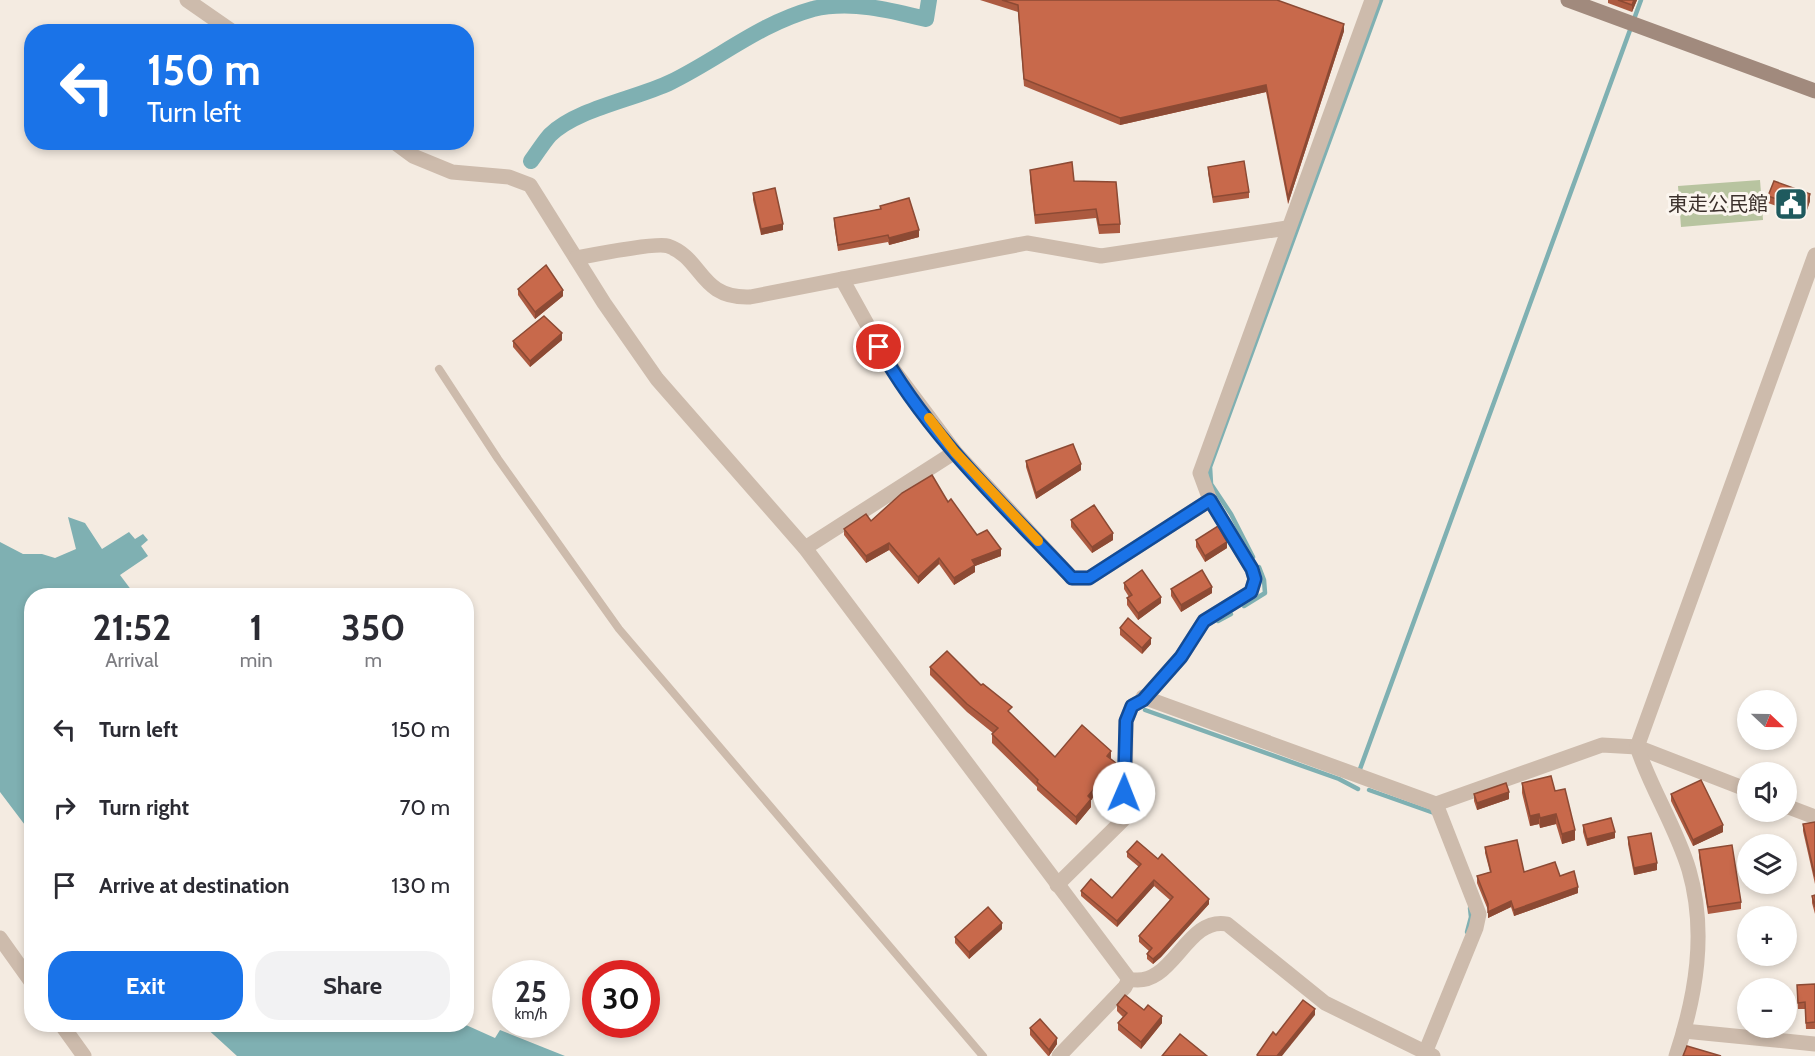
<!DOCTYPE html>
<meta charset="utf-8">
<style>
:root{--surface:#fff;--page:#f2f2f3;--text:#2b2b33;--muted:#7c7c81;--accent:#1a73e8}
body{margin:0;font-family:Cabin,"Noto Sans JP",sans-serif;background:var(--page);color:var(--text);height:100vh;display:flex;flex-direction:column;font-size:22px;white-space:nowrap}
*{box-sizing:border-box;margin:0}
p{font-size:20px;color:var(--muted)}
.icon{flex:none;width:33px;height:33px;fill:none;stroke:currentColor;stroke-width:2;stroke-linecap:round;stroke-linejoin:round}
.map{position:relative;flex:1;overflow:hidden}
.sheet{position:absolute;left:24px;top:588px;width:450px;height:444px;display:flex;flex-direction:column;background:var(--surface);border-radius:24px;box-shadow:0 3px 9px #0003}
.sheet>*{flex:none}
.guide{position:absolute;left:24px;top:24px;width:450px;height:126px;border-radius:24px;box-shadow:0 3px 9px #0003;background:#1a73e8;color:#fff;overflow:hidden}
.needle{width:39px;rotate:112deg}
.controls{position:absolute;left:1737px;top:690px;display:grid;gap:12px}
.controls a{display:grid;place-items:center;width:60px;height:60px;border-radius:50%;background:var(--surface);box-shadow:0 3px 9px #0003;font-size:30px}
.speed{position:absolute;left:492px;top:960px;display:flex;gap:12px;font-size:30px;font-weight:700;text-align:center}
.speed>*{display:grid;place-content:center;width:78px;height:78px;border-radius:50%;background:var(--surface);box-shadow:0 3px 9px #0003;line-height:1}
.speed small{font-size:15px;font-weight:400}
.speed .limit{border:9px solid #d22;background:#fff;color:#111}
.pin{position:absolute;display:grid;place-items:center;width:51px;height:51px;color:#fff;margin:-26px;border:3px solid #fff;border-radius:50%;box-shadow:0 2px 6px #0007}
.me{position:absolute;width:66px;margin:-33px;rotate:1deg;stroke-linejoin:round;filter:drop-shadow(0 0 4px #0008)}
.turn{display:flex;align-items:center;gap:21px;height:126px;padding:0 24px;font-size:27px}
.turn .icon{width:78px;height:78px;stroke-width:2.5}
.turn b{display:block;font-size:42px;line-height:51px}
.eta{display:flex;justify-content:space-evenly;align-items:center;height:102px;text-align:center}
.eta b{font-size:36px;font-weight:800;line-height:42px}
.primary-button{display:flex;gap:12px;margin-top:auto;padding:12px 24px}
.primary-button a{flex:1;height:69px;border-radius:24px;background:var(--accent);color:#fff;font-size:24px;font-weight:800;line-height:69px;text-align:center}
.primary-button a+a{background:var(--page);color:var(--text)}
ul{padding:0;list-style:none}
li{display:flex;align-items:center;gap:18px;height:78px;padding:0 24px}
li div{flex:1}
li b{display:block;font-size:22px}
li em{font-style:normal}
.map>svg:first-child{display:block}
.green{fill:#b8c4a0}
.water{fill:#7fb0b2}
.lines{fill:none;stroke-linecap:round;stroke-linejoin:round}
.stream{stroke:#7fb0b2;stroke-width:4.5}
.canal{stroke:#7fb0b2;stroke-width:16}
.lane{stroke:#cdbbac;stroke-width:8}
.street{stroke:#cdbbac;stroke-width:15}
.secondary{stroke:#a18a7d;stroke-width:15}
.wall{fill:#ac5a40}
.shaded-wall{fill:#8c4a34}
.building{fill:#c8694b;stroke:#8c4a34;stroke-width:1.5}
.route-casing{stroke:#114b97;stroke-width:15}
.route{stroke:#1a73e8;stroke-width:10}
.slow{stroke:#f59e0b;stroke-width:10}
.labels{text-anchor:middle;stroke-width:6;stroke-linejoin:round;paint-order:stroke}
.poi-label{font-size:20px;fill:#3b302b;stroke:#fbf5ee;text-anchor:end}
</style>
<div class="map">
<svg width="1815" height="1056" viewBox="0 0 1815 1056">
<rect width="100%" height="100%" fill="#f4ebe1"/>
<!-- green -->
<path class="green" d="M1760 180 1763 220 1681 227 1678 186Z"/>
<!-- water -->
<g class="water">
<path d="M68 517 85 523 102 549 129 532 135 539 143 534 148 540 141 546 148 556 120 575 135 595 32 596 31 833 0 792V542L23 554H42L55 558 76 549Z"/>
<path d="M203 1025H466L495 1038 500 1030 565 1056H237Z"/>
</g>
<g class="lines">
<!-- stream -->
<g class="stream">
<path d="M1253 557 1231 514 1211 484 1210 467 1381 0"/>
<path d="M1244 606 1265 593 1264 580 1259 567"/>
<path d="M1218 621 1231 614"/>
<path d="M1145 710 1339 779 1358 789"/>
<path d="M1360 769 1641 0"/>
<path d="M1369 790 1434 813"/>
<path d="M1467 932 1471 917 1470 908"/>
</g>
<!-- canal -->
<path class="canal" d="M531 161C537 153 543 143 550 135 578 108 636 99 671 82 720 58 759 24 813 9 850 0 890 10 926 19L929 0"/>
<!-- lane -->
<path class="lane" d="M439 369 498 459 619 629 983 1056"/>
<!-- street -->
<g class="street">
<path d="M187 0 233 32"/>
<path d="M394 142 413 156 452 172 509 177 530 185 604 303 657 379 805 548 1129 979C1173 990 1185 916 1227 924L1325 1003 1433 1056"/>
<path d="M576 258C592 255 656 242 668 246 703 258 699 299 750 297L1027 243 1101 256 1287 228"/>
<path d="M842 279 889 364 955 452 1072 578H1089L1210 500"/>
<path d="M805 548 955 452"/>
<path d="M1143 697 1436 804 1602 745 1637 747 1748 790"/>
<path d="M1786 806 1815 817"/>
<path d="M1057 885 1125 818 1126 721 1132 706 1143 700 1181 657 1204 621 1251 592 1255 579 1252 569 1210 500 1200 473 1372 0"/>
<path d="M0 938 32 983"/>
<path d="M61 1024 84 1056"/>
<path d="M1684 1031 1815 1044"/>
<path d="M1425 1053 1476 928 1479 914 1436 804"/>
<path d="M1059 1056 1125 987 1129 979"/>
<path d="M1676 1056C1696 996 1707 932 1689 870 1676 827 1651 789 1637 747L1815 255"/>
</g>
<!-- secondary -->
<path class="secondary" d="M1568 0 1815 91"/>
</g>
<!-- wall -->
<g class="wall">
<path d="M980 0H1277L1344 31 1288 204 1266 92 1120 125 1024 86 1018 12Z"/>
<path d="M1608 0H1637L1632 12 1608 3Z"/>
<path d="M1208 167 1249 192V198L1213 203 1208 173Z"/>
<path d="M1030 170 1074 181 1120 224V233L1099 234 1096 218 1035 224 1030 179Z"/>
<path d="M753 193 783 230 761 235 753 200Z"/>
<path d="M1768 196 1810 201 1805 216 1768 203Z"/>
<path d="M880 206 919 237 889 245 888 242 838 251 834 224V218L880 209Z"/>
<path d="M518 289 563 296 535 319 518 295Z"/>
<path d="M562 340 530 367 513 347V341Z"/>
<path d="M1026 461 1081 470 1036 499 1026 467Z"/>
<path d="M948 502 977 535 1001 556 975 566V572L954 585 939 564 918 584 889 550 866 563 844 535V529Z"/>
<path d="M1071 520 1113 540 1092 553 1071 527Z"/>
<path d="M1196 540 1227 548 1205 562 1196 547Z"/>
<path d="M1124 583 1161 603 1138 620 1127 605V598L1129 597 1124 589Z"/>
<path d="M1171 589 1212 593 1181 612 1171 596Z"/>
<path d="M1120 628 1151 644 1142 654 1120 635Z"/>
<path d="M930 667 1012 715 1055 757 1111 759 1116 763V778L1108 786 1105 784 1091 800V807L1076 825 1037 790V787L992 743V734L993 733 967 712 930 675Z"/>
<path d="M1522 783 1555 791 1575 840 1562 844 1556 824 1540 828 1539 824 1530 826 1522 793Z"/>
<path d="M1474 794 1509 799 1477 810 1474 801Z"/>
<path d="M1671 794 1723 832 1693 846 1671 801Z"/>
<path d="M1815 822V884L1803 831V824Z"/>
<path d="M1583 825 1615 838 1587 846 1583 832Z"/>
<path d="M1628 837 1657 870 1634 875 1628 844Z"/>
<path d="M1485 847 1524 872 1560 876 1578 893 1514 916 1511 907 1488 918V910L1477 883V876L1490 872 1485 853Z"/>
<path d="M1699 850 1741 902V909L1708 914 1699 857Z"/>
<path d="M1127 852 1209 904 1161 957 1153 964 1147 959V954L1149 951 1139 942V936L1170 900 1154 886 1117 927 1081 896V891L1112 898 1139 867 1127 857Z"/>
<path d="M1815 895V914L1812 903V896Z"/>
<path d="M1002 929 969 959 955 943V937Z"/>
<path d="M1815 984V1029H1806L1805 1009H1798L1797 985Z"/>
<path d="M1117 1005 1144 1010 1162 1023 1141 1049 1118 1030V1023L1123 1017 1117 1011Z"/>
<path d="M1030 1028 1057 1044 1049 1056H1048L1030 1035Z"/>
</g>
<!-- shaded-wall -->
<g class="shaded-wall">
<path d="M1634 0H1637L1632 12V5Z"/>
<path d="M1344 24V31L1288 204V197Z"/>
<path d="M1266 85V92L1120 125V118Z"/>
<path d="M1810 194V201L1805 216V209Z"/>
<path d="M783 224V230L761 235V229Z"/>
<path d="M919 230V237L889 245V238Z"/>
<path d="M563 290V296L535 319V312Z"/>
<path d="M562 333V340L530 367V361Z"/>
<path d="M1081 464V470L1036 499V493Z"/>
<path d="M1113 533V540L1092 553V547Z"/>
<path d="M1227 542V548L1205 562V556Z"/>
<path d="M889 543V550L866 563V556Z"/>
<path d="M1001 549V556L975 566V572L954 585V578L972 560Z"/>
<path d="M939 558V564L918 584V577Z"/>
<path d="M1212 587V593L1181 612V605Z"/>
<path d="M1161 597V603L1138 620V613Z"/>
<path d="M1151 638V644L1142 654V648Z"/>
<path d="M1111 751V759L1107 756Z"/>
<path d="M1116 769V778L1108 786V778Z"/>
<path d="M1105 776V784L1091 800V807L1076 825V817L1088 796Z"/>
<path d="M1509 792V799L1477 810V803Z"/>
<path d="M1539 814V824L1530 826V816Z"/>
<path d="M1556 814V824L1540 828V818Z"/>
<path d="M1723 825V832L1693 846V840Z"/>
<path d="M1575 830V840L1562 844V834Z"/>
<path d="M1615 832V838L1587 846V839Z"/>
<path d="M1657 863V870L1634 875V868Z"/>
<path d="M1154 880V886L1117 927V921Z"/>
<path d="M1578 887V893L1514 916V910Z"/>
<path d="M1209 899V904L1161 957 1153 964V959Z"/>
<path d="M1511 901V907L1488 918V912Z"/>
<path d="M1002 923V929L969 959V952Z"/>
<path d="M1315 1009V1015L1282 1056H1277Z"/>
<path d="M1162 1016V1023L1141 1049V1042Z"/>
<path d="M1057 1038V1044L1049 1056V1050Z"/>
</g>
<!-- building -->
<g class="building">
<path d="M1002 0H1277L1344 24 1288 197 1266 85 1120 118 1024 79 1018 5Z"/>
<path d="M1618 0H1634L1632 5Z"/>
<path d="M1244 161 1249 192 1213 197 1208 167Z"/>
<path d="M1072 162 1074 181 1116 182 1120 224 1099 225 1096 209 1035 215 1030 170Z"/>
<path d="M1774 181 1810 194 1805 209 1768 196Z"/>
<path d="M775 188 783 224 761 229 753 193Z"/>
<path d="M909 198 919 230 889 238 888 235 838 245 834 218 881 209 880 206Z"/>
<path d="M546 265 563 290 535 312 518 289Z"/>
<path d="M544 316 562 333 530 361 513 341Z"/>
<path d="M1073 444 1081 464 1036 493 1026 461Z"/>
<path d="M932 475 948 502 951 499 977 535 987 530 1001 549 972 560 975 565 954 578 939 558 918 577 889 543 866 556 844 529 866 514 871 521 902 493Z"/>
<path d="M1094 505 1113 533 1092 547 1071 520Z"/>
<path d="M1218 526 1227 542 1205 556 1196 540Z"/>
<path d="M1142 570 1161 597 1138 613 1127 598 1132 595 1124 583Z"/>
<path d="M1202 570 1212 587 1181 605 1171 589Z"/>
<path d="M1128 618 1151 638 1142 648 1120 628Z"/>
<path d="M947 651 981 685 983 684 1012 707 1008 711 1055 757 1082 725 1111 751 1107 756 1116 763V769L1108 778 1105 776 1088 796 1091 799 1076 817 1037 782 1038 780 992 734 998 728 967 704 930 667Z"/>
<path d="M1551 776 1555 791 1565 789 1575 830 1562 834 1556 814 1540 818 1539 814 1530 816 1522 783Z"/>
<path d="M1701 780 1723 825 1693 840 1671 794Z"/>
<path d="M1506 783 1509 792 1477 803 1474 794Z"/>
<path d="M1611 818 1615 832 1587 839 1583 825Z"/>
<path d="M1815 822V877L1803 824Z"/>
<path d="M1651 833 1657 863 1634 868 1628 837Z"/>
<path d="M1517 840 1524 872 1555 862 1560 876 1574 871 1578 887 1514 910 1511 901 1488 912V904L1477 876 1491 872 1485 847Z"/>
<path d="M1137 841 1158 859 1162 854 1209 899 1161 952 1153 959 1147 954 1152 948 1139 936 1173 897 1154 880 1117 921 1081 891 1091 879 1112 898 1141 864 1127 852Z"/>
<path d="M1732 845 1741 902 1708 907 1699 850Z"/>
<path d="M1815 895V907L1812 896Z"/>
<path d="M988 907 1002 923 969 952 955 937Z"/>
<path d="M1815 984V1022L1806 1023 1805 1002 1798 1003 1797 985Z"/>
<path d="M1125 995 1144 1010 1148 1005 1162 1016 1141 1042 1118 1023 1127 1013 1117 1005Z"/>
<path d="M1303 1000 1315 1009 1277 1056H1258L1257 1055 1273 1032 1276 1035Z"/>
<path d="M1040 1019 1057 1038 1049 1050 1030 1028Z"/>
<path d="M1180 1034 1207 1056H1162Z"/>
<path d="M1687 1046 1721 1056H1683Z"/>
</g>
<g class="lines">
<!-- route casing -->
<g class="route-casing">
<path id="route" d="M879 347C925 432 1006 508 1072 578H1089L1210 500 1252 569 1255 579 1251 592 1204 621 1181 657 1143 700 1132 706 1126 721 1124 793"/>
</g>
<!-- route -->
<use href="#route" class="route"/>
<!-- slow -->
<path class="slow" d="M929 418 955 452 1038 541"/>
</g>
<!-- icons -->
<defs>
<g id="civic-square" transform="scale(1.725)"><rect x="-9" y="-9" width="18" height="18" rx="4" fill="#1f5a5e" stroke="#fbf5ee"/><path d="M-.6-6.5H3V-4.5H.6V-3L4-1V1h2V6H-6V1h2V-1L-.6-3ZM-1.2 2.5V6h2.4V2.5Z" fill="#fff"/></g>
</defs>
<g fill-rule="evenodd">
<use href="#civic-square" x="1791" y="204"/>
</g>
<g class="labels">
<!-- poi labels -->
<g class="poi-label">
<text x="1768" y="211">東走公民館</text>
</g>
</g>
</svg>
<div class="controls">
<a><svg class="needle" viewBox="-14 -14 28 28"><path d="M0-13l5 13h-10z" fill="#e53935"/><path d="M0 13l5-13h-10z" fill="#7c7c81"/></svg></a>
<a><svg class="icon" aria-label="sound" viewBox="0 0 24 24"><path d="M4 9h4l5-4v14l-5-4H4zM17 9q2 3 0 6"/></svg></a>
<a><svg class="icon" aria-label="layers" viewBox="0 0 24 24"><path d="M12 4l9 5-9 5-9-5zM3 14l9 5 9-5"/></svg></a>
<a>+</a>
<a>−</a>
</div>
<div class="speed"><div>25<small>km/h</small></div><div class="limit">30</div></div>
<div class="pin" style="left:879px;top:347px;background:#d93025"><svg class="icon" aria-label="arrive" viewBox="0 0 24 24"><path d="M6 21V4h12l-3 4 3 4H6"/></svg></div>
<svg class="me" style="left:1124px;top:793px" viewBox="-20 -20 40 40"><circle r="19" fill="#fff"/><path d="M0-13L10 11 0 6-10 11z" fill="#1a73e8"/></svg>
<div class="guide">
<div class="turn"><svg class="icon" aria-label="left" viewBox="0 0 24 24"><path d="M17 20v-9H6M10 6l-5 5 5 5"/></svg><div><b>150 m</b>Turn left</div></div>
</div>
<section class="sheet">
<div class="eta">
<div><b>21:52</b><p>Arrival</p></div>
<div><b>1</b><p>min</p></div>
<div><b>350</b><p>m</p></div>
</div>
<ul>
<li><svg class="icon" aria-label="left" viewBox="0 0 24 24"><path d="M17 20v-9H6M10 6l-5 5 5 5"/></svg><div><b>Turn left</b></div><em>150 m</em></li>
<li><svg class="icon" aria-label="right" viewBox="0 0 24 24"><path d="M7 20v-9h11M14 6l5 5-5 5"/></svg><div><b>Turn right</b></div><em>70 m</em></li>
<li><svg class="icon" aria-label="arrive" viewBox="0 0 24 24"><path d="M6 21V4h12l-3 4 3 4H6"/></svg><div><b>Arrive at destination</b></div><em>130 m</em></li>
</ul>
<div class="primary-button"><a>Exit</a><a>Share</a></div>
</section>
</div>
